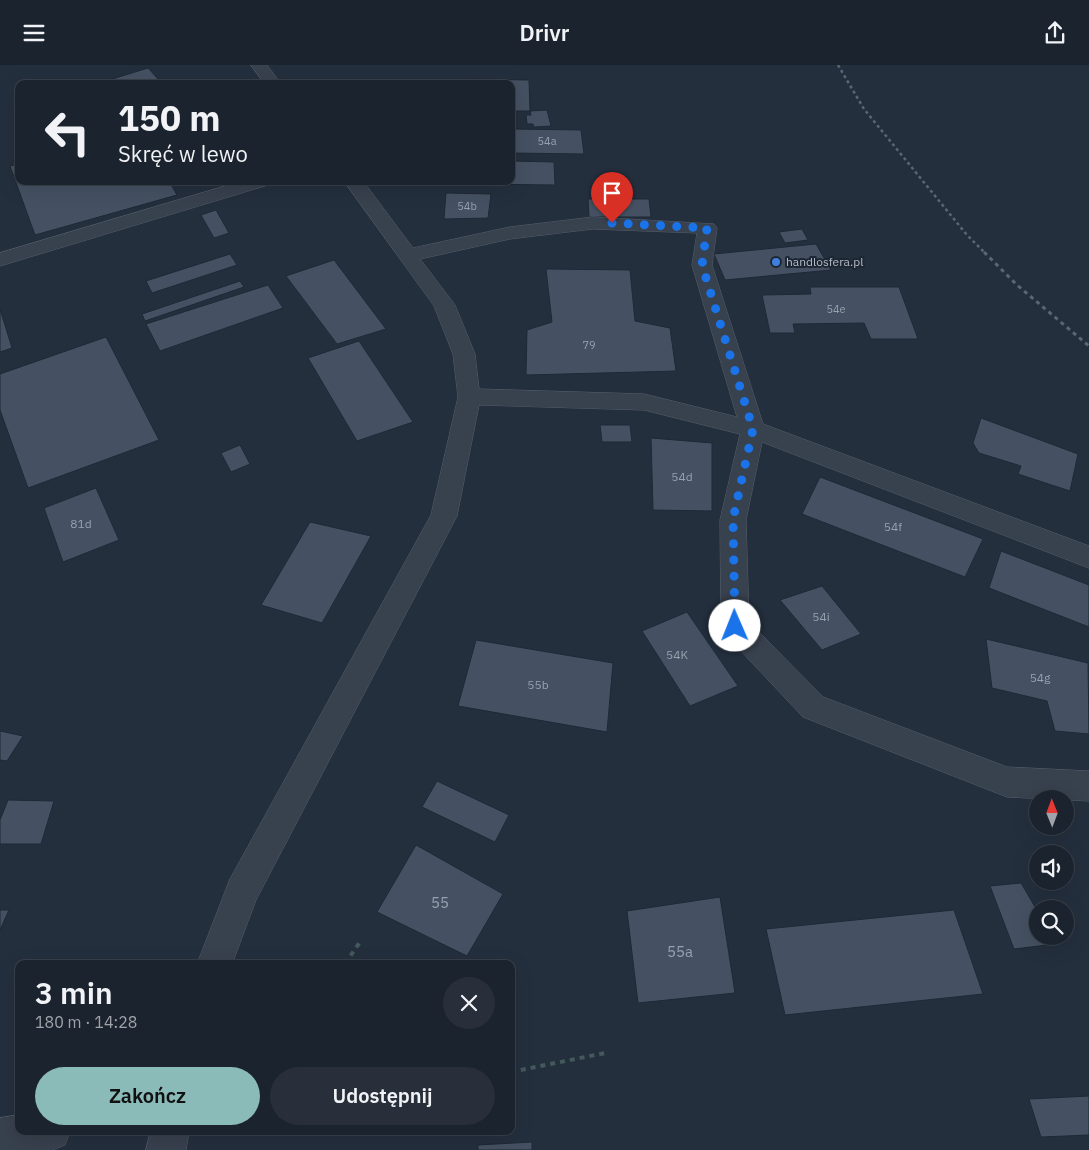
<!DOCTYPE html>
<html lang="pl">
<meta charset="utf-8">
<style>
:root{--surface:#1b232e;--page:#282f3a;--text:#f1f3f6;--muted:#a0a4aa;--line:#39404a;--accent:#8bbbb9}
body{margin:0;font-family:"IBM Plex Sans",sans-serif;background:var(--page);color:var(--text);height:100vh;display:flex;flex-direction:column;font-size:19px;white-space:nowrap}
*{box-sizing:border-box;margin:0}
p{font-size:16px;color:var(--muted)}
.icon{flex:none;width:28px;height:28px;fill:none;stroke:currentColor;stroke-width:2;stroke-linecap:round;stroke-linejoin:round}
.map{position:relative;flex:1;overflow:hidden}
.side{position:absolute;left:15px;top:895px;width:500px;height:175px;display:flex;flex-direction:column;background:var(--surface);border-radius:10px;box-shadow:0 5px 20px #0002,0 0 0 1px var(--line)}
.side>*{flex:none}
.banner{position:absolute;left:15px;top:15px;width:500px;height:105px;border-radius:10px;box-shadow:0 5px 20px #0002,0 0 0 1px var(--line);background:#1b232e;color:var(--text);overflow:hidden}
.needle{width:32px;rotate:359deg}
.buttons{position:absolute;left:1029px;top:725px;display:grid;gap:10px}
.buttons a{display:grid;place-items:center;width:45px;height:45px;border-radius:50%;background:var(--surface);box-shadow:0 5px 20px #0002,0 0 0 1px var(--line);font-size:25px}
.pin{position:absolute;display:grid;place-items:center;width:42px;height:42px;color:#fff;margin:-51px -21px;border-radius:50% 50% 50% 0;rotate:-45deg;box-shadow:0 0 5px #0007}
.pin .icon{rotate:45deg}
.me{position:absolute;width:55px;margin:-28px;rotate:359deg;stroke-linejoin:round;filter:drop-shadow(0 0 4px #0008)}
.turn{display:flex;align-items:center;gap:18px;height:105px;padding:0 20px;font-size:22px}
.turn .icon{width:65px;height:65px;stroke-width:2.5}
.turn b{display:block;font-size:35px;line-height:42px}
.round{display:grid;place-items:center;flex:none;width:52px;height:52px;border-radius:26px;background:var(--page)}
.overview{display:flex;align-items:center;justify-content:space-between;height:85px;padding:0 20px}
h1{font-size:30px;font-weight:600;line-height:38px}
.button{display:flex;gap:10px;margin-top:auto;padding:10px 20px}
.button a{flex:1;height:58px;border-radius:30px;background:var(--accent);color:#111;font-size:20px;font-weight:600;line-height:58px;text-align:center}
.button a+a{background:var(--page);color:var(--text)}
header{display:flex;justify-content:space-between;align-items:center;height:65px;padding:0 20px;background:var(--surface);font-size:22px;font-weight:600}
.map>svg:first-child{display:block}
.building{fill:#455162;stroke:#1f2835}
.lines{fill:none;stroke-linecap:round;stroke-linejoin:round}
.minor-casing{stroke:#565f6c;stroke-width:1}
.path{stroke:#44595c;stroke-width:4;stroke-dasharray:5 5;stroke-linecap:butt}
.minor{fill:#38414e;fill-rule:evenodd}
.rail-far1{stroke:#5a6575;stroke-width:2.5;stroke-dasharray:3 3;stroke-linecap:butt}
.rail{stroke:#5a6575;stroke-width:3;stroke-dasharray:4 4;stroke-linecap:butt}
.route{stroke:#1a73e8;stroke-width:9;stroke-dasharray:0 16.2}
.shop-dot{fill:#3f7fe0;stroke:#1d2633;stroke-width:2}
.labels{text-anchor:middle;stroke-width:4;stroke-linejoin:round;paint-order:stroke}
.far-number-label{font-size:11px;fill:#98a1af}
.far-poi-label{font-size:12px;fill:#b4bcc9;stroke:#1d2633;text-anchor:start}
.number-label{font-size:12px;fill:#98a1af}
.near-number-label{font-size:15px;fill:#98a1af}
</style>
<header><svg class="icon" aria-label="menu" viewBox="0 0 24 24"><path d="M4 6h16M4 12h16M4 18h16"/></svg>Drivr<svg class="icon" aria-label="share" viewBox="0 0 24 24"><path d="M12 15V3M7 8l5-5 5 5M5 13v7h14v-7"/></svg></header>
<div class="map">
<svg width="1089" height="1085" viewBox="0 0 1089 1085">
<rect width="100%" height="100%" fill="#242f3e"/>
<!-- building -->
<g class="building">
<path d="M148 3 158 14 142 19H96Z"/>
<path d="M468 14 529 15 530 46H511V19H468Z"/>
<path d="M547 45 551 61 534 62 533 59H527L526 50H531L530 46Z"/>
<path d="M511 64 581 65 584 89 511 88Z"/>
<path d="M511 96 554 97 555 120 400 118V116H511Z"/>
<path d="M19 99V116H169L177 130 35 170 10 101Z"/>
<path d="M446 128 491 129 488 153 444 154Z"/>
<path d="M588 134H649L651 152H589Z"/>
<path d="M216 145 229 168 214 173 201 150Z"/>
<path d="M802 164 808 175 785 178 779 167Z"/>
<path d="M816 179 831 205 725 215 714 189Z"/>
<path d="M230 189 237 200 152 228 146 216Z"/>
<path d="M334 195 386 264 337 279 286 211Z"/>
<path d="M546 204 630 205 635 256 670 263 676 306 526 310 527 265 552 257Z"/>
<path d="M240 216 244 222 145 256 142 249Z"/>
<path d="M268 220 283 243 160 286 146 259Z"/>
<path d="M810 222H899L918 274H871L864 258 793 259 795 268H770L762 230 811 229Z"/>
<path d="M0 244 12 283 0 287Z"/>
<path d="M106 272 159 375 28 423 0 345V309Z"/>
<path d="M359 276 413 357 357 376 308 293Z"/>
<path d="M981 353 1078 389 1070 426 1018 409 1021 401 979 388 973 378Z"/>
<path d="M600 360H630L632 377H602Z"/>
<path d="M651 373 712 378V446L653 445Z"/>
<path d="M240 380 250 399 231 407 221 388Z"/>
<path d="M820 412 983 474 965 512 802 449Z"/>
<path d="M96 423 119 475 63 497 44 443Z"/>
<path d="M310 457 371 471 322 558 261 540Z"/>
<path d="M1001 486 1089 520V562L989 523Z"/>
<path d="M822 521 861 569 822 585 780 535Z"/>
<path d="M687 547 738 621 690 641 642 566Z"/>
<path d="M986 574 1088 598 1089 669 1055 666 1047 636 992 623Z"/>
<path d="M476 575 613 598 607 667 458 641Z"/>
<path d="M0 666 23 671 7 696 0 695Z"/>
<path d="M437 716 509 750 495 777 422 742Z"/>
<path d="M8 735 54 736 41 779H0V755Z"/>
<path d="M416 780 503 829 467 891 377 847Z"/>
<path d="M1021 818 1038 847V871H1051L1056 879 1014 884 990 821Z"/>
<path d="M720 832 735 928 638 938 627 846Z"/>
<path d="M0 845H9L0 865Z"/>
<path d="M954 845 983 929 785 950 766 864Z"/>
<path d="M1089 1031V1070L1041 1072 1029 1034Z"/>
<path d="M532 1077V1085H478V1080Z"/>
</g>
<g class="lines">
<!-- minor casing -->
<g class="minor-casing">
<g id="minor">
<path d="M251 0H267L281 19H265Z"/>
<path d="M242 116H271L268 120 0 201V188Z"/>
<path d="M344 116H363L413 183 510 162 593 152 714 159 717 163 712 200 763 359 1089 481V503L762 377 746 455 749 557 823 632 1007 702 1089 706V736L1007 732 803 652 725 569 721 561 720 455 740 369 644 345 479 340 457 451 256 835 232 899H197L230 814 431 450 458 332 453 289 434 241ZM593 164 697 168 692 200 737 352 644 329 479 324 475 289 455 240 420 194 510 174Z"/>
<path d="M19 1050V1066H70L65 1080 52 1085H0V1053Z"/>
<path d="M151 1066H189L186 1085H146Z"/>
</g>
</g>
<!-- path -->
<g class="path">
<path d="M345 899 360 877"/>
<path d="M511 1007 605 988"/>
</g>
<!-- minor -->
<use href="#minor" class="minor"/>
<!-- rail-far1 -->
<path class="rail-far1" d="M838 0 864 44 967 170 985 188"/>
<!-- rail -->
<path class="rail" d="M984 187 1017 220 1089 281"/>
</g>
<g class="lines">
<!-- route -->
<path class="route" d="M612 158 707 163 702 200 753 364 733 454 735 561"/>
</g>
<!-- markers -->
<circle class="shop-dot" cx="776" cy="197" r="5"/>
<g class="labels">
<!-- far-number labels -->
<g class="far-number-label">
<text x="547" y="80">54a</text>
<text x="467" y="145">54b</text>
<text x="836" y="248">54e</text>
<text x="589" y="284">79</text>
</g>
<!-- far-poi labels -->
<g class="far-poi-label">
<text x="786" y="201">handlosfera.pl</text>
</g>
<!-- number labels -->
<g class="number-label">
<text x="682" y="416">54d</text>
<text x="81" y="463">81d</text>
<text x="893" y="466">54f</text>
<text x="821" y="556">54i</text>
<text x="677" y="594">54K</text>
<text x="1040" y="617">54g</text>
<text x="538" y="624">55b</text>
</g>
<!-- near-number labels -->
<g class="near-number-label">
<text x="440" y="843">55</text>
<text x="680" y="892">55a</text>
</g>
</g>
</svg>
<div class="buttons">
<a><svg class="needle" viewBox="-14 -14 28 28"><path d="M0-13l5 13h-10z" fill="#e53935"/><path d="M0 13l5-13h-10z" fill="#a0a4aa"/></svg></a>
<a><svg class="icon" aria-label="sound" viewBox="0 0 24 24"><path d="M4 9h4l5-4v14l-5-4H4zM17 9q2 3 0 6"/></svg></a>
<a><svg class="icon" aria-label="search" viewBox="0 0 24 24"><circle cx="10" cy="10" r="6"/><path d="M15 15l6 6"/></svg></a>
</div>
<div class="pin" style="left:612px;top:158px;background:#d93025"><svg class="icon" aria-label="arrive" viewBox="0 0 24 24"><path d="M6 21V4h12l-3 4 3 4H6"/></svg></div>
<svg class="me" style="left:735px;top:561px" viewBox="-20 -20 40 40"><circle r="19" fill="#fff"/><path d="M0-13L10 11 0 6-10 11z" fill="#1a73e8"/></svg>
<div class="banner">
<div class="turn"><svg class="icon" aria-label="left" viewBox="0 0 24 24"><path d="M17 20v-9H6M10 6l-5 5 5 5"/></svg><div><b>150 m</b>Skręć w lewo</div></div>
</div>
<section class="side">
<div class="overview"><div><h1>3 min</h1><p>180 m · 14:28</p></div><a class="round"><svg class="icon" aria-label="close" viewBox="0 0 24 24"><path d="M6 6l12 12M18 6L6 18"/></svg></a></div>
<div class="button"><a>Zakończ</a><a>Udostępnij</a></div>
</section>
</div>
